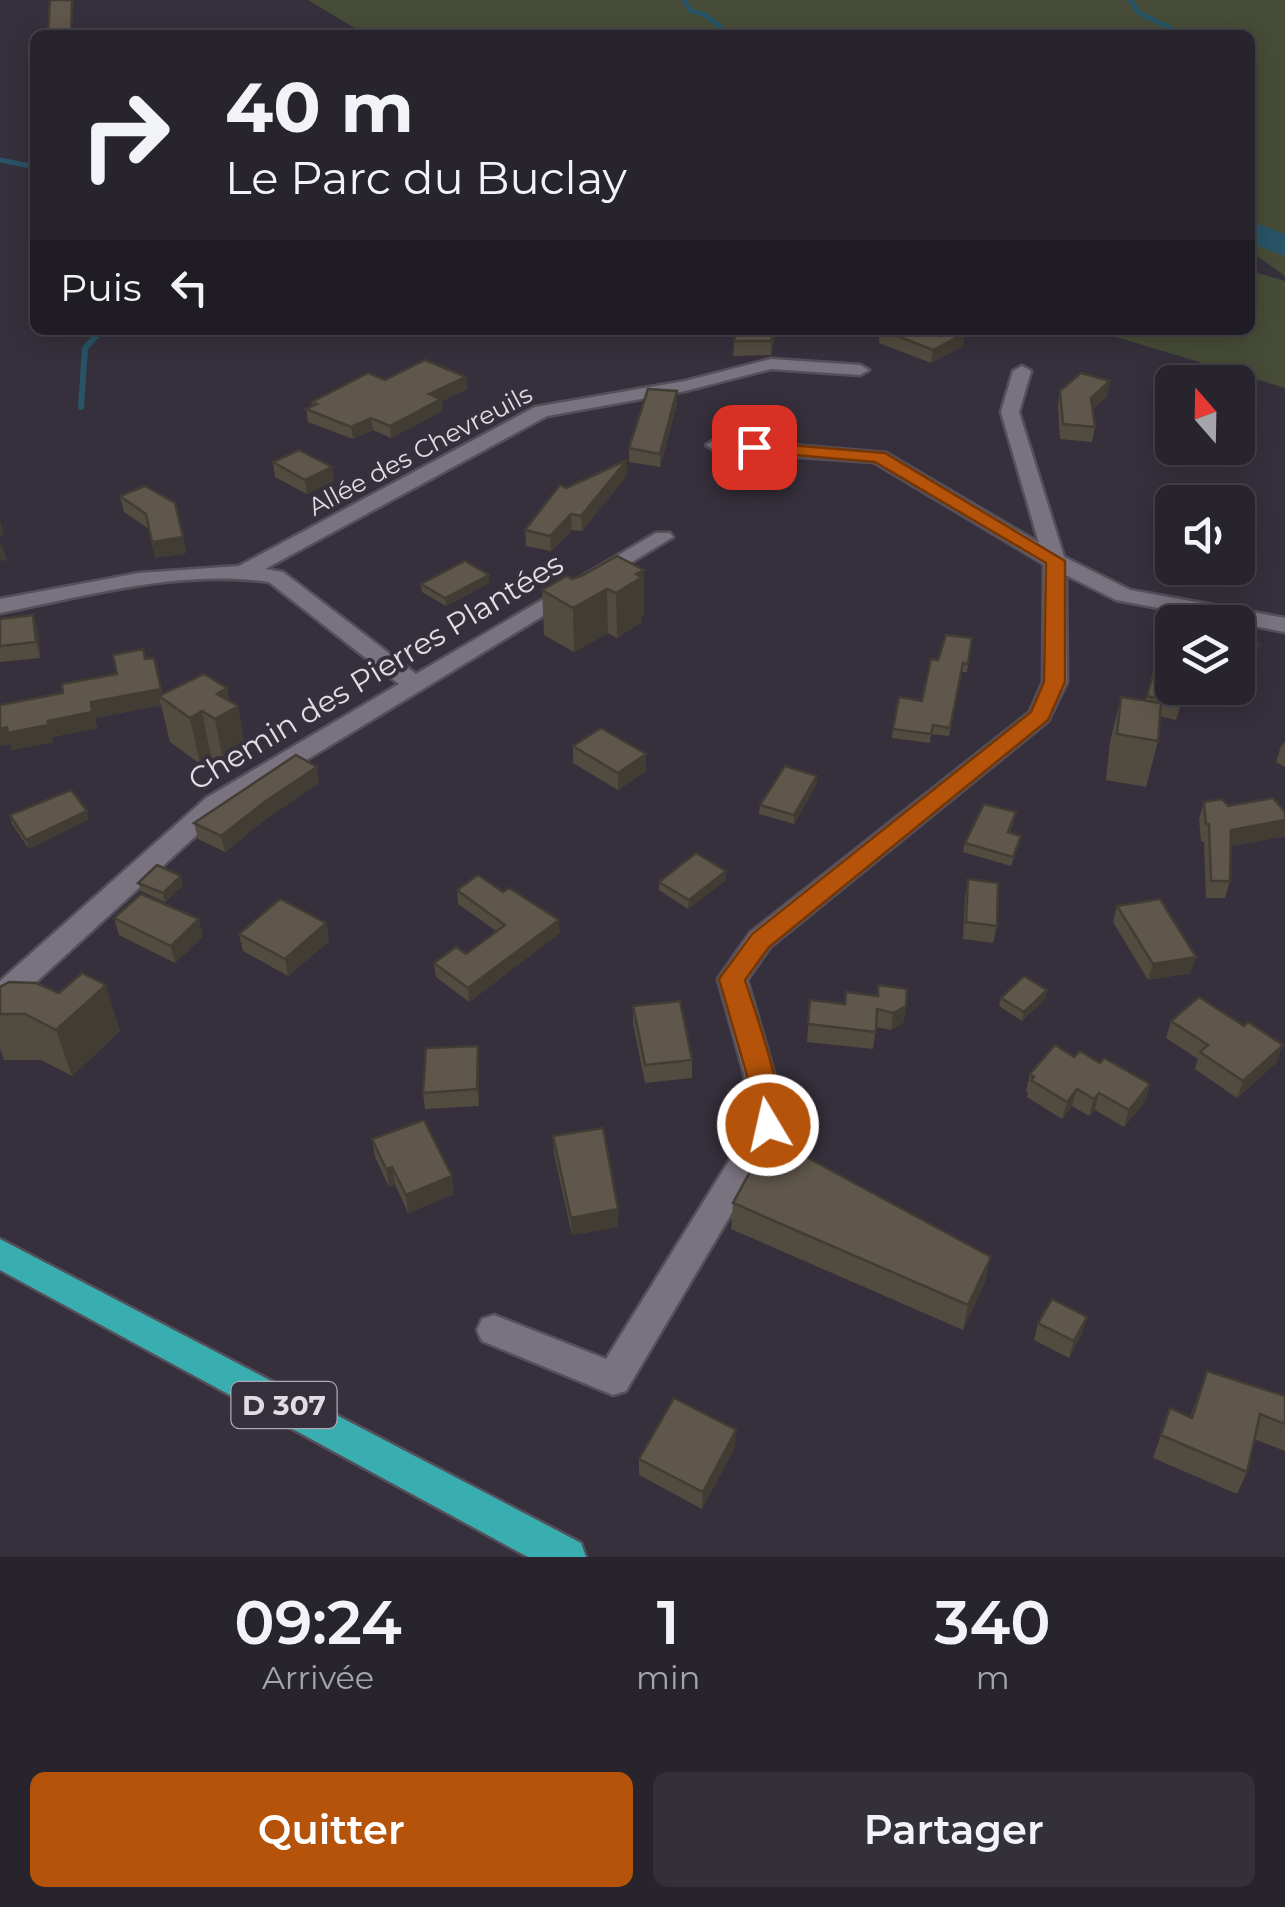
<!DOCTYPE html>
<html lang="fr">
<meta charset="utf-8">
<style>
:root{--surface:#28242d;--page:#343039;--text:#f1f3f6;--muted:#a5a4aa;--line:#444149;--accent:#b45309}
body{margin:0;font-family:Montserrat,sans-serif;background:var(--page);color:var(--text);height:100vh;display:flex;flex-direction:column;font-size:38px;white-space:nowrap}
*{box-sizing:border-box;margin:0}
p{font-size:32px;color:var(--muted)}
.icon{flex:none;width:55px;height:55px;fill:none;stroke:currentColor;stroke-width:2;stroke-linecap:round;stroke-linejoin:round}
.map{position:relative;height:1557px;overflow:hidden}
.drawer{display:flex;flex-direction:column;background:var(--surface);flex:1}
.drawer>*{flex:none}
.hud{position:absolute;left:30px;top:30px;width:1225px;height:305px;border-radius:15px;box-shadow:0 5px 25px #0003,0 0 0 2px var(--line);background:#28242d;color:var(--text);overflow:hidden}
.needle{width:65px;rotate:340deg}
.controls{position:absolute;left:1155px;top:365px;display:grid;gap:20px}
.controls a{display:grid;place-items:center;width:100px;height:100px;border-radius:15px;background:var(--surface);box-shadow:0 5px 25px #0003,0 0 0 2px var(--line);font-size:50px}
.pin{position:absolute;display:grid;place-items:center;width:85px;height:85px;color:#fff;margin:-42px;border-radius:20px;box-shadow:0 5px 15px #0006}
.me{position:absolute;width:110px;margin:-55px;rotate:351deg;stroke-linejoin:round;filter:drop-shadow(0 0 8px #0008)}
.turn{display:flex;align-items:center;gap:35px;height:210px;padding:0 30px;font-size:45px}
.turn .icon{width:130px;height:130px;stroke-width:2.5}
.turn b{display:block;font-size:70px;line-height:85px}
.then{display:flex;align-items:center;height:95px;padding:0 30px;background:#0003;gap:20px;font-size:38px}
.eta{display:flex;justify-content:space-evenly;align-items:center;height:170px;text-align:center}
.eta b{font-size:60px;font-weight:600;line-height:70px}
.primary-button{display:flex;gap:20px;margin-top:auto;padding:20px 30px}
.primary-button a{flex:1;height:115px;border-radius:15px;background:var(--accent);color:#fff;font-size:40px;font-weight:600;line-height:115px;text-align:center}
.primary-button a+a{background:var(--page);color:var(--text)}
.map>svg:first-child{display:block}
.green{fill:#464c37}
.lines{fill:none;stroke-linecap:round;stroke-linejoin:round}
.stream-far1{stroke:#285466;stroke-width:5}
.stream{stroke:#285466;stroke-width:6}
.river{fill:#285466;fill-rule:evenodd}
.minor-casing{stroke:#544f59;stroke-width:5}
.primary-casing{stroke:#544f59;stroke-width:5}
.minor{fill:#797380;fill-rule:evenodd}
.primary{fill:#39aeb0;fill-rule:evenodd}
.wall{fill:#524b40}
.shaded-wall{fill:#423d34}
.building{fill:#5f574b;stroke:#423d34;stroke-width:2.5}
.route{fill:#b45309;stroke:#753606;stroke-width:2.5}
.labels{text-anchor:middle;stroke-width:8;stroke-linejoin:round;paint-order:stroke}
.far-street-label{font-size:25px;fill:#e0dde5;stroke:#36303c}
.shield{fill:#36303c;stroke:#ada9b2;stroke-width:2.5}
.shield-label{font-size:28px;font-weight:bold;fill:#e0dde5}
.street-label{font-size:30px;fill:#e0dde5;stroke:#36303c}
</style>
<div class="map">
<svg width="1285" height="1557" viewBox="0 0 1285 1557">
<rect width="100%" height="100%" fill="#36303c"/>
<!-- green -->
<g class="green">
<path d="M308 0H1285V276L1250 251V35H366Z"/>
<path d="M1250 271 1285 281V388L1093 330H1250Z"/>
</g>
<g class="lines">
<!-- stream-far1 -->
<g class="stream-far1">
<path d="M684 0 690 10 705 15 731 35"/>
<path d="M1130 0 1139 13 1185 35"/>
<path d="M0 160 35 167"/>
</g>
<!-- stream -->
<path class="stream" d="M81 407 85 348 102 330"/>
<!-- river -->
<path class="river" d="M1250 221 1285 234V256L1250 243Z"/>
<!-- minor casing -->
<g class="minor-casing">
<g id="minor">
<path d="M771 359 860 365 869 370 860 375 771 369 685 391 547 416 265 569 283 572 416 674 656 533H670L673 537 224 810 10 1006 0 1009V981L206 798 399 684 269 582C179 569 88 596 0 613V599L139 573 239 566 535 407 685 381Z"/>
<path d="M1022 366 1031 371 1019 412 1064 557 1130 590 1285 618V632L1116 600 1066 575 1067 682 1048 721 770 947 747 980 774 1073 784 1125 626 1391 613 1395 482 1341 477 1330 482 1319 494 1315 606 1359 752 1124 744 1073 718 979 750 933 1030 712 1043 682 1044 564 874 462 716 451 706 445 716 439 886 453 1039 543 1001 412 1013 371Z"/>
</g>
</g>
<!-- primary casing -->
<g class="primary-casing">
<path id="primary" d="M0 1239 581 1543 586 1557H528L0 1270Z"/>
</g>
<!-- minor -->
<use href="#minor" class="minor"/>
<!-- primary -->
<use href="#primary" class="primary"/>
</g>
<!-- wall -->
<g class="wall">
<path d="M737 330H776L771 355 733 356 734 341Z"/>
<path d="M880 330 965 333 963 346 931 363 879 343Z"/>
<path d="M466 377 467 389 442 401V411L391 438 373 430 353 439 308 422 306 409 312 406V402L385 380Z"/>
<path d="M1110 381 1107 396 1093 409 1095 427 1092 442 1060 439 1058 406 1060 391Z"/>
<path d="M677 391V404L660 467 629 462V448Z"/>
<path d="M273 462 334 481 307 494 275 477Z"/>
<path d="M627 475 582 531 572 530 551 551 526 546 525 530 566 488Z"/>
<path d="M120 496 175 503 186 553 155 558 149 529 124 512Z"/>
<path d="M617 556 644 614 642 615V622L617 638 608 633 574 652 544 635 542 590 583 575Z"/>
<path d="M489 583 446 606 422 592 421 584Z"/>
<path d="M0 619 38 631 40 658 0 662Z"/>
<path d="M972 638 967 672H961L949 736 931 734 930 743 892 738 893 729 922 701 938 660Z"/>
<path d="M154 658 162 695 227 688 229 701 246 751 224 765 211 757 200 764 170 742 161 705 95 718 97 728 52 737 53 742 12 750 11 744 0 746V705L63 693 117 674 145 659Z"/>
<path d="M1156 664 1186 688 1176 720 1160 716 1158 741 1146 787 1106 780 1110 742 1121 697 1145 701Z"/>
<path d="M1285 742V767L1276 762 1281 746Z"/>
<path d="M573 746 646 771 618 790 573 763Z"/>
<path d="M817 776 816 785 794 824 759 814 760 805Z"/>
<path d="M319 783 266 819 225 852 198 839 194 823Z"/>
<path d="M1204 802 1228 806 1285 812V836L1231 846 1230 881 1225 898H1206L1204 842 1201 841 1199 819Z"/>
<path d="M10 815 89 819 29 849 12 824Z"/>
<path d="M1014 821 1010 832 1021 836 1011 866 963 852 965 843Z"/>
<path d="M968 879 997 926 993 943 963 939 965 896Z"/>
<path d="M726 880 688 909 659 890V882Z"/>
<path d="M138 883 183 885 165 902 141 891Z"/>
<path d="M457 890 560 933 469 1002 436 977 434 963 466 954 496 931 458 904Z"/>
<path d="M1117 906 1191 973 1148 980 1113 922Z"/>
<path d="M114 918 203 936 175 963 119 935Z"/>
<path d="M326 923 329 941 288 976 243 951 239 934Z"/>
<path d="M0 987 120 1031 72 1076 41 1060H4L0 1049Z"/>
<path d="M1047 990 1045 999 1022 1021 999 1006 1001 998Z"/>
<path d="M810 1000 845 1004 906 1006 903 1023 891 1030 876 1027 873 1049 807 1042Z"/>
<path d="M633 1006 692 1060V1078L645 1083 633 1024Z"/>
<path d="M1171 1021 1277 1062 1237 1098 1195 1069 1198 1059 1166 1038Z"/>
<path d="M478 1046 479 1062V1106L425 1109 423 1093Z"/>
<path d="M1074 1057 1100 1063 1150 1084 1145 1101 1124 1127 1095 1110 1089 1116 1072 1106 1062 1119 1027 1097 1028 1092 1026 1091 1030 1074Z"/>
<path d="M553 1136 618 1209V1227L572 1235 554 1154Z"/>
<path d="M372 1139 454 1194 408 1213 395 1184 389 1187 375 1157Z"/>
<path d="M733 1203 985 1282 963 1330 731 1229Z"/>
<path d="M1038 1323 1082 1334 1069 1358 1034 1340Z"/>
<path d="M1207 1371 1285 1396V1451L1254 1439 1247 1472 1237 1494 1153 1458 1170 1408 1190 1417Z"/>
<path d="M735 1447 702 1509 639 1475V1459Z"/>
</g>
<!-- shaded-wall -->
<g class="shaded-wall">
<path d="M774 330H776V333L771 355V341Z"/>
<path d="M965 333 963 346 931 363 933 350Z"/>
<path d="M466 377 467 389 442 401V411L391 438 390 426 429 394Z"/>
<path d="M1110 381 1107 396 1089 413 1091 398Z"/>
<path d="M677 391V404L660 467V454Z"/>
<path d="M371 418 373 430 353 439 351 427Z"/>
<path d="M627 460V475L582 531 581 516Z"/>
<path d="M332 467 334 481 307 494 305 480Z"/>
<path d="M571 514 572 530 551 551 550 536Z"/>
<path d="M0 520 4 535 0 538Z"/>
<path d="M183 537 186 553 155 558 152 542Z"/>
<path d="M2 544 7 560 0 561V545Z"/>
<path d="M644 570V614L642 615V622L617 638 616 593 636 574Z"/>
<path d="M489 575V583L446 606 445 598Z"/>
<path d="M607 589 608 633 574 652 573 608Z"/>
<path d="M33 615 38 631 40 658 36 642Z"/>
<path d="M1259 645 1254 662 1238 665V649Z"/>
<path d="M227 688 231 709 238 706 246 751 224 765 215 719 217 694Z"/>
<path d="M161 689 163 699 159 696 161 705 95 718 97 728 52 737 53 742 12 750 11 744 0 746V729L48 721 91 702Z"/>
<path d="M202 711 211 757 200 764 190 718Z"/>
<path d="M646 754V771L618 790V773Z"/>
<path d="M317 767 319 783 266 819 225 852 221 836 263 803Z"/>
<path d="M817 776 816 785 794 824V815Z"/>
<path d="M87 811 89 819 29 849 26 840Z"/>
<path d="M1285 820V836L1226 847 1231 830Z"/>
<path d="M726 871V880L688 909 689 900Z"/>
<path d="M181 876 183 885 165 902 163 893Z"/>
<path d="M199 919 203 936 175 963 171 946Z"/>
<path d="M559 920 560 933 469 1002 468 988Z"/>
<path d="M326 923 329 941 288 976 285 959Z"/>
<path d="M1196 957 1191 973 1148 980 1153 964Z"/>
<path d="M106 985 120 1031 72 1076 56 1030Z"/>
<path d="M1047 990 1045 999 1022 1021 1024 1012Z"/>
<path d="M906 1006 903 1023 891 1030 893 1013Z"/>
<path d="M1283 1045 1277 1062 1237 1098 1243 1081Z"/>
<path d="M478 1046 479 1062V1106L477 1089Z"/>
<path d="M1150 1084 1145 1101 1124 1127 1129 1110Z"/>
<path d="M1077 1089 1072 1106 1062 1119 1067 1102Z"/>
<path d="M1099 1093 1095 1110 1089 1116 1094 1099Z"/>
<path d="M392 1167 395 1184 389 1187 386 1169Z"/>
<path d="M452 1176 454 1194 408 1213 406 1195Z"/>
<path d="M618 1209V1227L572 1235 571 1218Z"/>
<path d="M991 1257 985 1282 963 1330 968 1305Z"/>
<path d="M1087 1317 1082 1334 1069 1358 1074 1341Z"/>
<path d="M736 1430 735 1447 702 1509 703 1492Z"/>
</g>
<!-- building -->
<g class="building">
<path d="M50 0H72L71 33 65 35H48Z"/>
<path d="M737 330H774L771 341H734Z"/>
<path d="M882 330H958L965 333 933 350Z"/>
<path d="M425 360 466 377 429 394 441 399 390 426 371 418 351 427 306 409 317 404 312 402 368 373 385 380Z"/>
<path d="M1081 373 1110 381 1091 398 1095 427 1063 424 1060 391Z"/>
<path d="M648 389 677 391 660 454 629 448Z"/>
<path d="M299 450 332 467 305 480 273 462Z"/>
<path d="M627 460 581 516 571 514 550 536 525 530 560 485 566 488Z"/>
<path d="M145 486 175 503 183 537 152 542 146 514 120 496Z"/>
<path d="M617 556 644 570 636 574 642 577 616 593 607 589 573 608 542 590 567 576 572 579 583 575Z"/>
<path d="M465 561 489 575 445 598 421 584Z"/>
<path d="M33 615 36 642 0 646V619Z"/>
<path d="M1238 623 1259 645 1238 649Z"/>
<path d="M946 635 972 638 968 664 963 663 950 728 933 725 931 734 893 729 899 697 922 701 931 659 938 660Z"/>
<path d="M143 649 145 659 154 658 161 689 91 702 92 712 48 721V725L8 733 7 727 0 729V705L63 693 62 684 117 674 113 655Z"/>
<path d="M1156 664 1172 667V688H1185L1180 703 1147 696Z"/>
<path d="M204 674 227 688 217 694 238 706 215 719 202 711 190 718 159 696Z"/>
<path d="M1121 697 1161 703 1158 741 1117 734Z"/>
<path d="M601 728 646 754 618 773 573 746Z"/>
<path d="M296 755 317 767 263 803 221 836 194 823Z"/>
<path d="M785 766 817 776 794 815 760 805Z"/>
<path d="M71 790 87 811 26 840 10 815Z"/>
<path d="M1273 798 1285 812V820L1231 830 1230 881H1211L1209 824H1206L1204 802 1222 799 1228 806Z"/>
<path d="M984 804 1016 812 1008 832 1021 836 1013 857 965 843Z"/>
<path d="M696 853 726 871 689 900 659 882Z"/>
<path d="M157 865 181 876 163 893 138 883Z"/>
<path d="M478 875 503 892 509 888 559 920 468 988 434 963 456 947 466 954 505 925 457 890Z"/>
<path d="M968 879 998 883 997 926 966 922Z"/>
<path d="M141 894 199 919 171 946 114 918Z"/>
<path d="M280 899 326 923 285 959 239 934Z"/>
<path d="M1160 899 1196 957 1153 964 1117 906Z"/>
<path d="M82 973 106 985 56 1030 25 1014H0V987L9 982 36 983 59 993Z"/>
<path d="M1024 976 1047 990 1024 1012 1001 998Z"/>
<path d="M878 985 907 989 906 1006 893 1013 877 1009 876 1032 808 1024 810 1000 845 1004 846 992 878 996Z"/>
<path d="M1199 997 1244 1026 1248 1022 1283 1045 1243 1081 1200 1052 1208 1045 1171 1021Z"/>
<path d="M680 1001 692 1060 645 1065 633 1006Z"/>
<path d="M1055 1045 1074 1057 1080 1051 1100 1063 1104 1058 1150 1084 1129 1110 1099 1093 1094 1099 1077 1089 1067 1102 1031 1080 1034 1077 1030 1074Z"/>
<path d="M478 1046 477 1089 423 1093 426 1048Z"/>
<path d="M424 1120 452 1176 406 1195 392 1167 386 1169 372 1139Z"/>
<path d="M603 1128 618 1209 571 1218 553 1136Z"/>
<path d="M769 1137 991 1257 968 1305 733 1203Z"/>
<path d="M1052 1299 1087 1317 1074 1341 1038 1323Z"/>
<path d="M1207 1371 1285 1396V1424L1260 1414 1247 1472 1161 1435 1170 1408 1192 1418Z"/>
<path d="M674 1398 736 1430 703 1492 639 1459Z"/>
</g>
<!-- route -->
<path class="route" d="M754 442 885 453 1065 561V682L1048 720 769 947 745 980C754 1009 791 1109 778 1133L768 1136 758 1133 746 1072 719 979 752 934 1031 712 1044 682 1046 563 875 462 748 451 746 447Z"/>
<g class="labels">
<!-- far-street labels -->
<g class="far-street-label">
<text transform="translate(420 450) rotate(-28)" y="9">Allée des Chevreuils</text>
</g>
<!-- shield labels -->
<rect class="shield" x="231.5" y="1382" width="105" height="46" rx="8"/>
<g class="shield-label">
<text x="284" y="1415">D 307</text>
</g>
<!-- street labels -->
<g class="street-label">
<text transform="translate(376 672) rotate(-31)" y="10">Chemin des Pierres Plantées</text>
</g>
</g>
</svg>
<div class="controls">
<a><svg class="needle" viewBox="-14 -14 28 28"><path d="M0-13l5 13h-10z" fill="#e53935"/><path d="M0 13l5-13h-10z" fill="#a5a4aa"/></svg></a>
<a><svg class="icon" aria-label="sound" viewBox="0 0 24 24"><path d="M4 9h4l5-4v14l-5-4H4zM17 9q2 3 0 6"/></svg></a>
<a><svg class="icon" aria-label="layers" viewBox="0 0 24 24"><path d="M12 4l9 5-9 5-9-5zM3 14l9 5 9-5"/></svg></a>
</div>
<div class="pin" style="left:754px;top:447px;background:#d93025"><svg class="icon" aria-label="arrive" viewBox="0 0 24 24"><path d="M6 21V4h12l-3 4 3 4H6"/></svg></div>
<svg class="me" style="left:768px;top:1125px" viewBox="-20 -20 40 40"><circle r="17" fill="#b45309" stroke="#fff" stroke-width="3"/><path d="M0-11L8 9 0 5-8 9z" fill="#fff"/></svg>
<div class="hud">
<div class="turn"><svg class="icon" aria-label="right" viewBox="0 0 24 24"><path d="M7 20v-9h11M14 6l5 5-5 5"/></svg><div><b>40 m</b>Le Parc du Buclay</div></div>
<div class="then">Puis<svg class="icon" aria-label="left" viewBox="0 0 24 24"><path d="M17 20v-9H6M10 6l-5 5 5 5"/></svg></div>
</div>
</div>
<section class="drawer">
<div class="eta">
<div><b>09:24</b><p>Arrivée</p></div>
<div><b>1</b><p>min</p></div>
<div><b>340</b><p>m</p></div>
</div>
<div class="primary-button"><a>Quitter</a><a>Partager</a></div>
</section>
